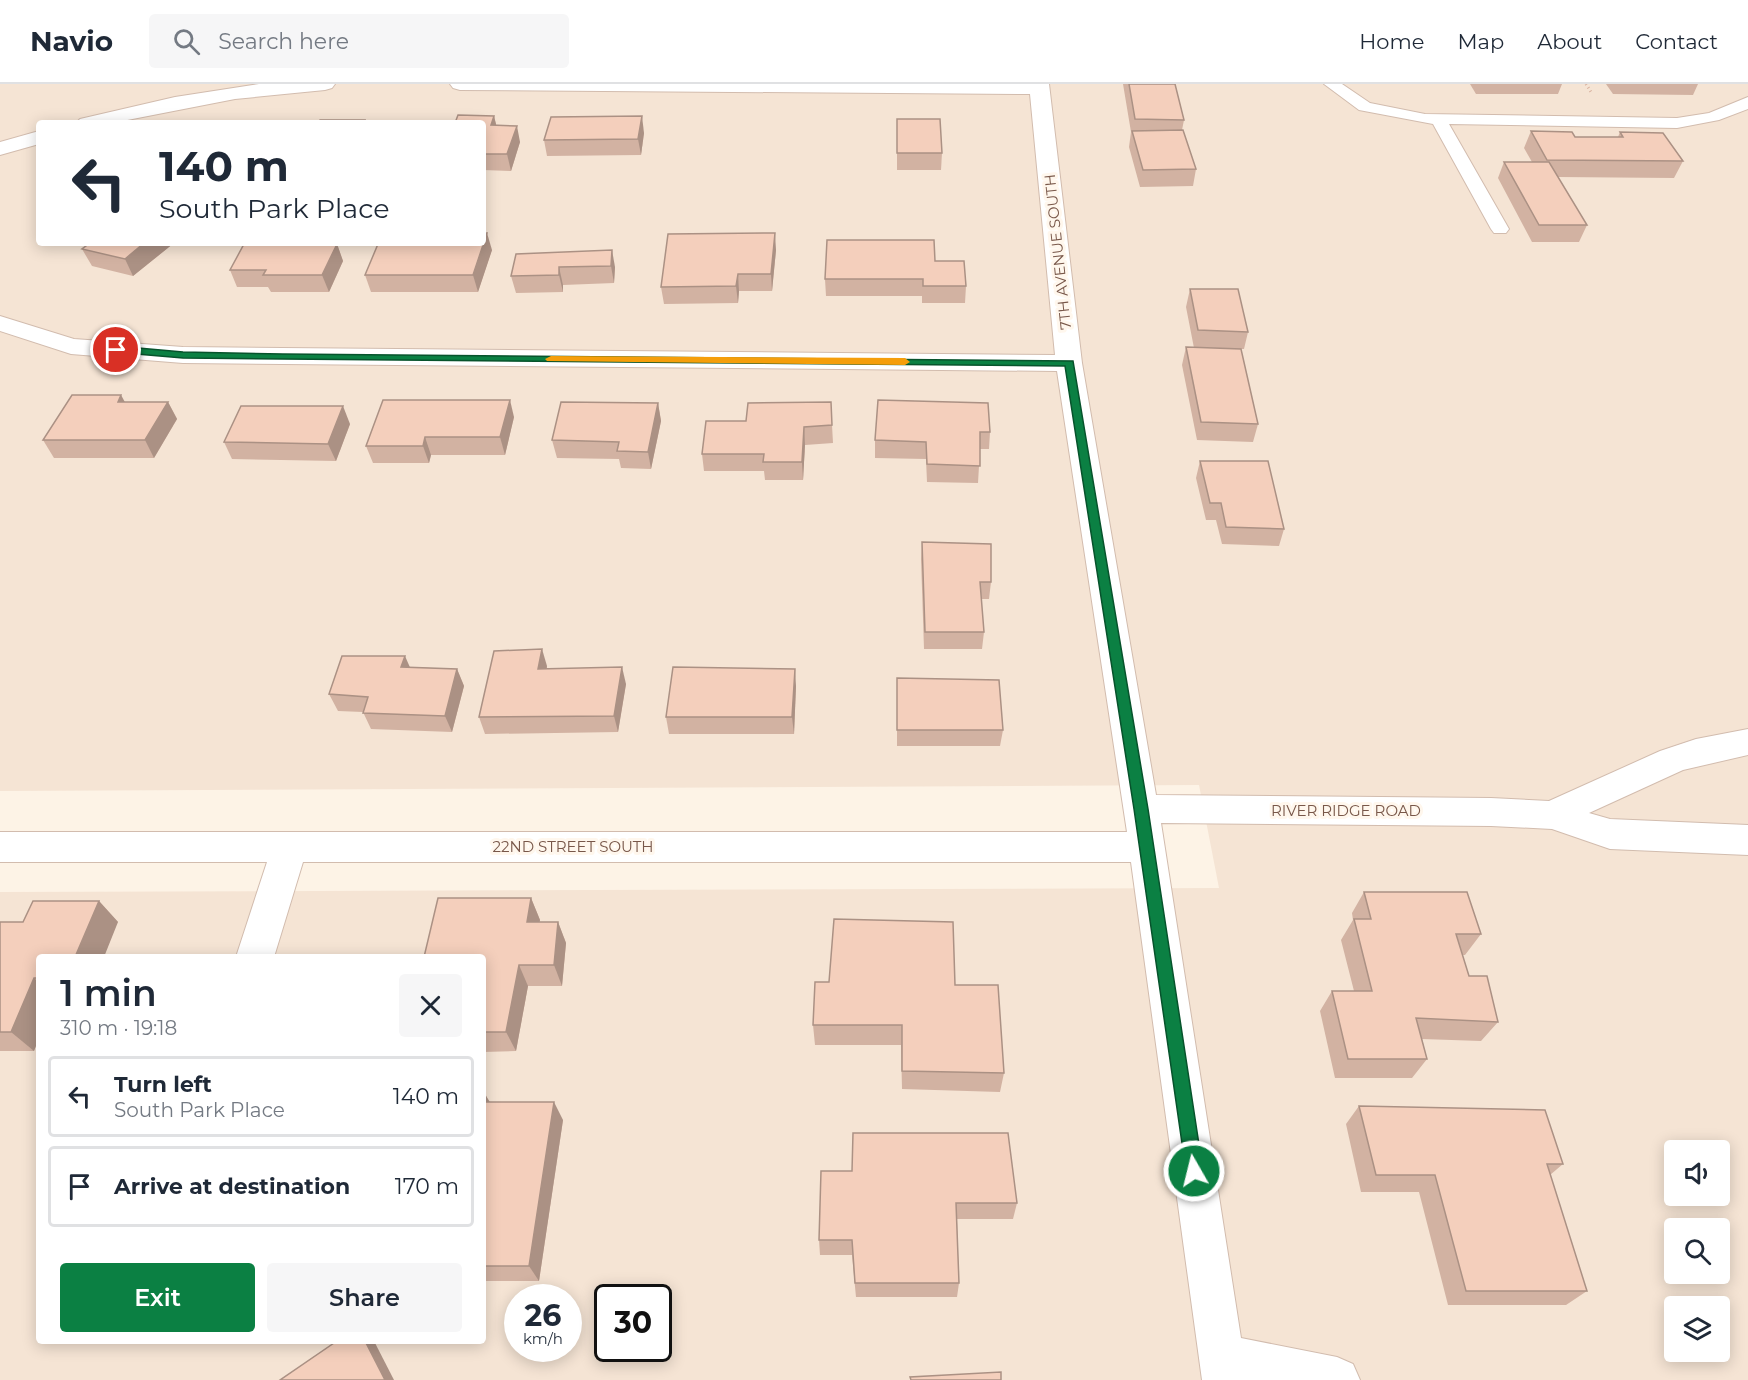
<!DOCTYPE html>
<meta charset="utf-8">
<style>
:root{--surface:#fff;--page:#f6f6f7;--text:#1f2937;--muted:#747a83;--line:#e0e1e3;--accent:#0b8043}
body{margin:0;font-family:Montserrat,sans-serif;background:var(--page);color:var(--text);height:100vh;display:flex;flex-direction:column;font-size:22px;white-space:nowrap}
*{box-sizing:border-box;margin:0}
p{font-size:20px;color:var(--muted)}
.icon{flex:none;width:33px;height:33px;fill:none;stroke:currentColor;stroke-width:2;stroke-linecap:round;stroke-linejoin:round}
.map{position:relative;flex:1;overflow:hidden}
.details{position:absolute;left:36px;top:870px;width:450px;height:390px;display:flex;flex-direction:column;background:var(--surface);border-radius:6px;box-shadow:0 3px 15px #0003}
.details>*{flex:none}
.banner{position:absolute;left:36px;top:36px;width:450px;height:126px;border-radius:6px;box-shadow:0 3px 15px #0003;background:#fff;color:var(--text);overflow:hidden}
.controls{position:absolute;left:1664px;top:1056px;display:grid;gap:12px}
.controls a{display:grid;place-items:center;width:66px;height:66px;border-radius:6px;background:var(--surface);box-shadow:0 3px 15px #0003;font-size:30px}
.speed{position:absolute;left:504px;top:1200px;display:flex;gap:12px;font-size:30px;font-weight:700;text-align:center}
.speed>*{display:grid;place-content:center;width:78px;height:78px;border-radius:50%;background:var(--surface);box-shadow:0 3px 15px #0003;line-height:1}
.speed small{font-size:15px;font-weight:400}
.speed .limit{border:3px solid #111;border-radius:9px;background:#fff;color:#111}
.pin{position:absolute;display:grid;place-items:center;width:51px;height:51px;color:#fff;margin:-26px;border:3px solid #fff;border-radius:50%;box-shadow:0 2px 6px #0007}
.me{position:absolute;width:66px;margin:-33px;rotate:352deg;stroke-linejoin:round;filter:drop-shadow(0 0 4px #0008)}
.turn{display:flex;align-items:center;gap:21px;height:126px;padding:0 24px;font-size:27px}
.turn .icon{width:78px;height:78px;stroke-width:2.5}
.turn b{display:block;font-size:42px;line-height:51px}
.round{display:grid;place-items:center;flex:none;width:63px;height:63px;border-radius:6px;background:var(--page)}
.head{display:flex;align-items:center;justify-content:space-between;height:102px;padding:0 24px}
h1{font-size:36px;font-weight:600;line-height:45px}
.button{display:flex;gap:12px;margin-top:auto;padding:12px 24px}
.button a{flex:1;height:69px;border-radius:6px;background:var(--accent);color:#fff;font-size:24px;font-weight:600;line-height:69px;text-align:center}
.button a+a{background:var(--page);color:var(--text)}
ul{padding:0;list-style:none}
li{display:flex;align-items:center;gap:18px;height:81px;margin:0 12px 9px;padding:0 12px;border:3px solid var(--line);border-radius:6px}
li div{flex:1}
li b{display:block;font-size:22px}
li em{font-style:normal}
header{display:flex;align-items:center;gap:36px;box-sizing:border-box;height:84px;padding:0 30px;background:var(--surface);border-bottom:2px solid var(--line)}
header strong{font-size:28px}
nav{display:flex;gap:33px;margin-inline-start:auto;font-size:21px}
.search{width:420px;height:54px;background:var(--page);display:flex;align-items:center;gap:15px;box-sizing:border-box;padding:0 21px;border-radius:6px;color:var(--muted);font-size:22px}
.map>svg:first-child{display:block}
.residential{fill:#f5e4d4;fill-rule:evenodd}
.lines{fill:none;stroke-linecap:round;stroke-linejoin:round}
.service-casing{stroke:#d2bcae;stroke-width:2}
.minor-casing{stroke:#d2bcae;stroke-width:2}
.path{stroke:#d9b29f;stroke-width:3;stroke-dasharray:1 3;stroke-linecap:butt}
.service{fill:#fff;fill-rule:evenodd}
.minor{fill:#fff;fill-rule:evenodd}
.wall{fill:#d2b2a2}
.shaded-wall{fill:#ab9184}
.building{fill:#f4cfbc;stroke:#ab9184;stroke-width:1.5}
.route{fill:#0b8043;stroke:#07532c;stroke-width:1.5}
.slow{fill:#f59e0b}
.labels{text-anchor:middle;stroke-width:6;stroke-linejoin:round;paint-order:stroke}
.street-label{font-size:15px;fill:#785749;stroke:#fff7ed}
</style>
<header>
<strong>Navio</strong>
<div class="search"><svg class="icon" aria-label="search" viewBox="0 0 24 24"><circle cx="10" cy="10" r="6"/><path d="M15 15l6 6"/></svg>Search here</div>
<nav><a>Home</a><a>Map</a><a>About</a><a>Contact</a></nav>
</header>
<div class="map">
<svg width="1748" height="1296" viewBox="0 0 1748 1296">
<rect width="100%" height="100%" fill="#fdf3e6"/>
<!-- residential -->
<path class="residential" d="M0 0H1748V1296H0V808L1219 804 1199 701 0 707ZM39 39H483V159H39ZM39 873H483V1257H39ZM1674 1066H1719V1112H1674ZM1674 1144H1719V1190H1674ZM518 1214H568V1264H518ZM608 1214H658V1264H608ZM1674 1222H1719V1268H1674Z"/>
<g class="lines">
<!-- service casing -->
<g class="service-casing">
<path id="service" d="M1324 0H1342L1370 19 1425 30 1677 34 1709 29 1748 13V25L1719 36 1677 44 1449 40 1509 145 1506 149H1494L1491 145 1433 40 1359 26Z"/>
</g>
<!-- minor casing -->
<g class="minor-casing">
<g id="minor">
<path d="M259 0H335L332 4 325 6 235 15 112 39H76L80 35 175 13Z"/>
<path d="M450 0H1049L1082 279 1156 711 1491 714 1549 717 1660 667 1696 655 1748 645V671L1683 686 1589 729 1610 735 1748 741V771L1610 765 1552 745 1491 742 1161 739 1241 1254 1337 1273 1353 1280 1360 1296H1202L1131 778H303L274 873H236L267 778H0V748H1127L1057 287 183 279 71 270 0 247V232L74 255 183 263 1055 271 1030 10 460 6 453 4Z"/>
<path d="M39 47V60L0 71V58Z"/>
</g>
</g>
<!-- path -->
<path class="path" d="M1586 0 1591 8"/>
<!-- service -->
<use href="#service" class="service"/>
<!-- minor -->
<use href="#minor" class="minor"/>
</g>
<!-- wall -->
<g class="wall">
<path d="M1123 0H1175L1184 36 1182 46 1196 85 1193 102 1140 103 1129 63 1131 48Z"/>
<path d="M1470 0H1562L1558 10H1476Z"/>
<path d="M1606 0H1698L1693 11 1613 10Z"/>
<path d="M494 32 496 41 520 58 511 87 483 86V39Z"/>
<path d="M897 35 942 69 941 86H897Z"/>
<path d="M1531 47 1575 53H1618L1620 48 1683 77 1674 94 1558 93 1587 141 1579 158H1532L1498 94 1504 78H1532L1524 64Z"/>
<path d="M644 49 641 71 547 72 544 56Z"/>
<path d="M82 159H174L133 192 92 182 82 165 88 160Z"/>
<path d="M337 160 343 177 329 208H271L268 203H237L230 186Z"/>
<path d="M420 160 492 166 478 208H371L365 191Z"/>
<path d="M776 166 772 207H739L738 219 664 220 661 203Z"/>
<path d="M516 170 615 183 614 199 563 201V208L516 209 511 192Z"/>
<path d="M935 177 966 202 965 219H922V212H826L825 195Z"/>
<path d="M1190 205 1248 248 1244 265H1241L1258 340 1253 358 1197 356 1182 281 1186 263 1194 264 1186 223Z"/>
<path d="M878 316 990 348 989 365H980L978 399 927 398 926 375 875 374V356Z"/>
<path d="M125 318H168L177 335 154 374H54L43 356Z"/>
<path d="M658 319 661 337 651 385 621 384 619 375 557 374 552 356Z"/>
<path d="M514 333 505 371H431L429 379H373L366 362Z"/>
<path d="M706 337 832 341 833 359 805 361 803 396H765L764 387H704L702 370Z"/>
<path d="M350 340 336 377 232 375 224 358Z"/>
<path d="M1200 377 1284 445 1279 462 1222 460 1216 436H1206L1196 394Z"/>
<path d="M922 458 991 498 989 515H981L984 548 982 565H924L921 475Z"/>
<path d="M547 582V585L626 600 618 648 485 650 479 633Z"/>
<path d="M410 583 457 585 464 602 452 648 371 645 363 628 338 627 329 610Z"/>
<path d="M897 594 1003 646 1000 662H897Z"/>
<path d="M796 602 794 650H669L666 633Z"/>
<path d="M1364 808 1481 850 1465 871H1462L1469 892 1498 938 1481 957 1422 955 1427 975 1412 994H1335L1320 927 1332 907H1354L1341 856 1353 836 1352 829Z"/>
<path d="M531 814 540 836 539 838H558L566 859 562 902H528L516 967 483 968V873Z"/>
<path d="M99 817 118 838 39 873V954L34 967H0V838H23Z"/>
<path d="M955 901 1004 989 1000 1008 902 1005 901 961H815L813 941Z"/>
<path d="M483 1008 490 1018 563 1036 539 1197H483Z"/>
<path d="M1359 1022 1563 1080 1550 1091 1587 1207 1566 1221H1448L1419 1108H1361L1346 1040Z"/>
<path d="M852 1087 1017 1119 1013 1135H957L959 1199 957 1213H856L852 1171H820L819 1156Z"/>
</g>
<!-- shaded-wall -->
<g class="shaded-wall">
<path d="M494 32 498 48 491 41Z"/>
<path d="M642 32 644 49 641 71 638 55Z"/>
<path d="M517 42 520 58 511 87 507 70Z"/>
<path d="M487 149 492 166 478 208 473 191Z"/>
<path d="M775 149 776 166 772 207 771 190Z"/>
<path d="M144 159H174L133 192 125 175Z"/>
<path d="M337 160 343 177 329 208 322 191Z"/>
<path d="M612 166 615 183 614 199 611 182Z"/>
<path d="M559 183 563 201V208L559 191Z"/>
<path d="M738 190 739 207 738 219 736 202Z"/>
<path d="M121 311 131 329 118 318Z"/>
<path d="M510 316 514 333 505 371 500 353Z"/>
<path d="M168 318 177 335 154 374 145 356Z"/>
<path d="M658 319 661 337 651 385 648 368Z"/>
<path d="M343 322 350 340 336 377 328 360Z"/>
<path d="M804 343 805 361 803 396 802 378Z"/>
<path d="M425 353 431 371 429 379 423 362Z"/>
<path d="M542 565 547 582 543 602 538 585Z"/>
<path d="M405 572 412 588 401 583Z"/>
<path d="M622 583 626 600 618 648 614 632Z"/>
<path d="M457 585 464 602 452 648 445 632Z"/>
<path d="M795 585 796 602 794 650 792 633Z"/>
<path d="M531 814 540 836 535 859 527 838Z"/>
<path d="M99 817 118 838 104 873H75Z"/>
<path d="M558 838 566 859 562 902 554 881Z"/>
<path d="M519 881 528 902 516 967 506 948Z"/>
<path d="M34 894 39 899V954L34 967 11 948Z"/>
<path d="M484 1008 494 1026 483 1021Z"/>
<path d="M554 1018 563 1036 539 1197 529 1182Z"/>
<path d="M365 1257H374L394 1296H385Z"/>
</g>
<!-- building -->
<g class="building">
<path d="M1129 0H1175L1184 36 1135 35Z"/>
<path d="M458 31 494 32 491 41 517 42 507 70H483V39H455Z"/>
<path d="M642 32 638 55 544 56 551 33Z"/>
<path d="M897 35H940L942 69H897Z"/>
<path d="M320 36H365L364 39H318Z"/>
<path d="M1183 46 1196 85 1143 86 1132 47Z"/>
<path d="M1531 47 1572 48 1575 53H1623L1620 48 1663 49 1683 77 1547 76Z"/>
<path d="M1504 78H1549L1587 141H1539Z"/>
<path d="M483 149H487L473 191H365L378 160 483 159Z"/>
<path d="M775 149 771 190H738L736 202 661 203 668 150Z"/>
<path d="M827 156H934L935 177H964L966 202H923V195H825Z"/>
<path d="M90 159H144L125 175 82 165Z"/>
<path d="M244 160H337L322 191H263L266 186H230Z"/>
<path d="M612 166 611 182 559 183V191L511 192 516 170Z"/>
<path d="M1190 205H1238L1248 248 1198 246Z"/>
<path d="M1186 263 1241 265 1258 340 1201 338Z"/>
<path d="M72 311H121L118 318H168L145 356H43Z"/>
<path d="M383 316H510L500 353H425L423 362H366Z"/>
<path d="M878 316 988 319 990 348H980V382L927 380 926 358 875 356Z"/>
<path d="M561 318 658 319 648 368 617 367 619 358 552 356Z"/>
<path d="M831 318 832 341 804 343 802 378H763L764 370H702L706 337H746L748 319Z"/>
<path d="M241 322H343L328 360 224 358Z"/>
<path d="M1200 377H1268L1284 445 1226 443 1221 419H1210Z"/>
<path d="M922 458 991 460V498H980L984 548H925Z"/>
<path d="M542 565 538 585 622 583 614 632 479 633 494 567Z"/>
<path d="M342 572H405L401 583 457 585 445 632 363 629 368 613 329 610Z"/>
<path d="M673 583 795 585 792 633H666Z"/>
<path d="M897 594 999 596 1003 646H897Z"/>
<path d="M1364 808H1467L1481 850H1456L1469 892H1487L1498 938 1416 934 1427 975H1348L1332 907H1372L1354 835H1371Z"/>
<path d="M438 814H531L527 838H558L554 881H519L506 948H483V873H424Z"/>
<path d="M33 817H99L75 873H39V894H34L11 948H0V838H23Z"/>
<path d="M834 835 953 838 955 901H998L1004 989 902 987V941H813L815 898H829Z"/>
<path d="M483 1018H554L529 1182H483Z"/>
<path d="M1359 1022 1545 1026 1563 1080H1547L1587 1207H1466L1435 1091H1376Z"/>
<path d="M853 1049H1008L1017 1119H956L959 1199H855L852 1156H819L821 1087H852Z"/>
<path d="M337 1257H365L385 1296H280Z"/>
<path d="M1001 1288V1296H911L910 1293Z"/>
</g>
<!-- route -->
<path class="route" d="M116 262 183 268 283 270 1073 277 1148 725 1203 1087 1201 1093 1194 1096 1188 1093 1186 1087 1134 725 1065 282 183 274 113 268 111 266Z"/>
<!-- slow -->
<path class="slow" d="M551 272 905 274 910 278 905 281 547 277 545 275Z"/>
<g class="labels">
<!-- street labels -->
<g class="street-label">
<text transform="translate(1058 168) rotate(-96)" y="5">7TH AVENUE SOUTH</text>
<text x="1346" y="732">RIVER RIDGE ROAD</text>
<text x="573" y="768">22ND STREET SOUTH</text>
</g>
</g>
</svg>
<div class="controls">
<a><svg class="icon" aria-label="sound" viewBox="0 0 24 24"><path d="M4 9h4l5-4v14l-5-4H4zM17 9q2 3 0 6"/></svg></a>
<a><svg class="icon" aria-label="search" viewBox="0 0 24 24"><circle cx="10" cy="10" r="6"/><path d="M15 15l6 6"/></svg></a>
<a><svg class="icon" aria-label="layers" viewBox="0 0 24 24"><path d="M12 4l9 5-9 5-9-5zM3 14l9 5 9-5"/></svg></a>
</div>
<div class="speed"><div>26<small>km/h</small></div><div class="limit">30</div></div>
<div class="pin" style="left:116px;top:266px;background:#d93025"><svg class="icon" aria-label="arrive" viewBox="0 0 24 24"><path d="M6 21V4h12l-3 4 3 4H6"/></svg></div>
<svg class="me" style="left:1194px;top:1087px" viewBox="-20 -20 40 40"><circle r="17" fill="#0b8043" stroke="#fff" stroke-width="3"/><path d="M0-11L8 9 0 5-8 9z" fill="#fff"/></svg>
<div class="banner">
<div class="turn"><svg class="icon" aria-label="left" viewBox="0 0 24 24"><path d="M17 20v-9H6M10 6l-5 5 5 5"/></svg><div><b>140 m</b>South Park Place</div></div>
</div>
<section class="details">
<div class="head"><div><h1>1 min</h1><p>310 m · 19:18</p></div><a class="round"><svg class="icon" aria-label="close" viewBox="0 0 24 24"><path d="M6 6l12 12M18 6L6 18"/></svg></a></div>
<ul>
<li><svg class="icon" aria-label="left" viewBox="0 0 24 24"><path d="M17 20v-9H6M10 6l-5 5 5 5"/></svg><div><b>Turn left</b><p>South Park Place</p></div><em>140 m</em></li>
<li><svg class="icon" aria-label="arrive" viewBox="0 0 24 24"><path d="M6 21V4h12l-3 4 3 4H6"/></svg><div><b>Arrive at destination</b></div><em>170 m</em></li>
</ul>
<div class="button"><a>Exit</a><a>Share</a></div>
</section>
</div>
